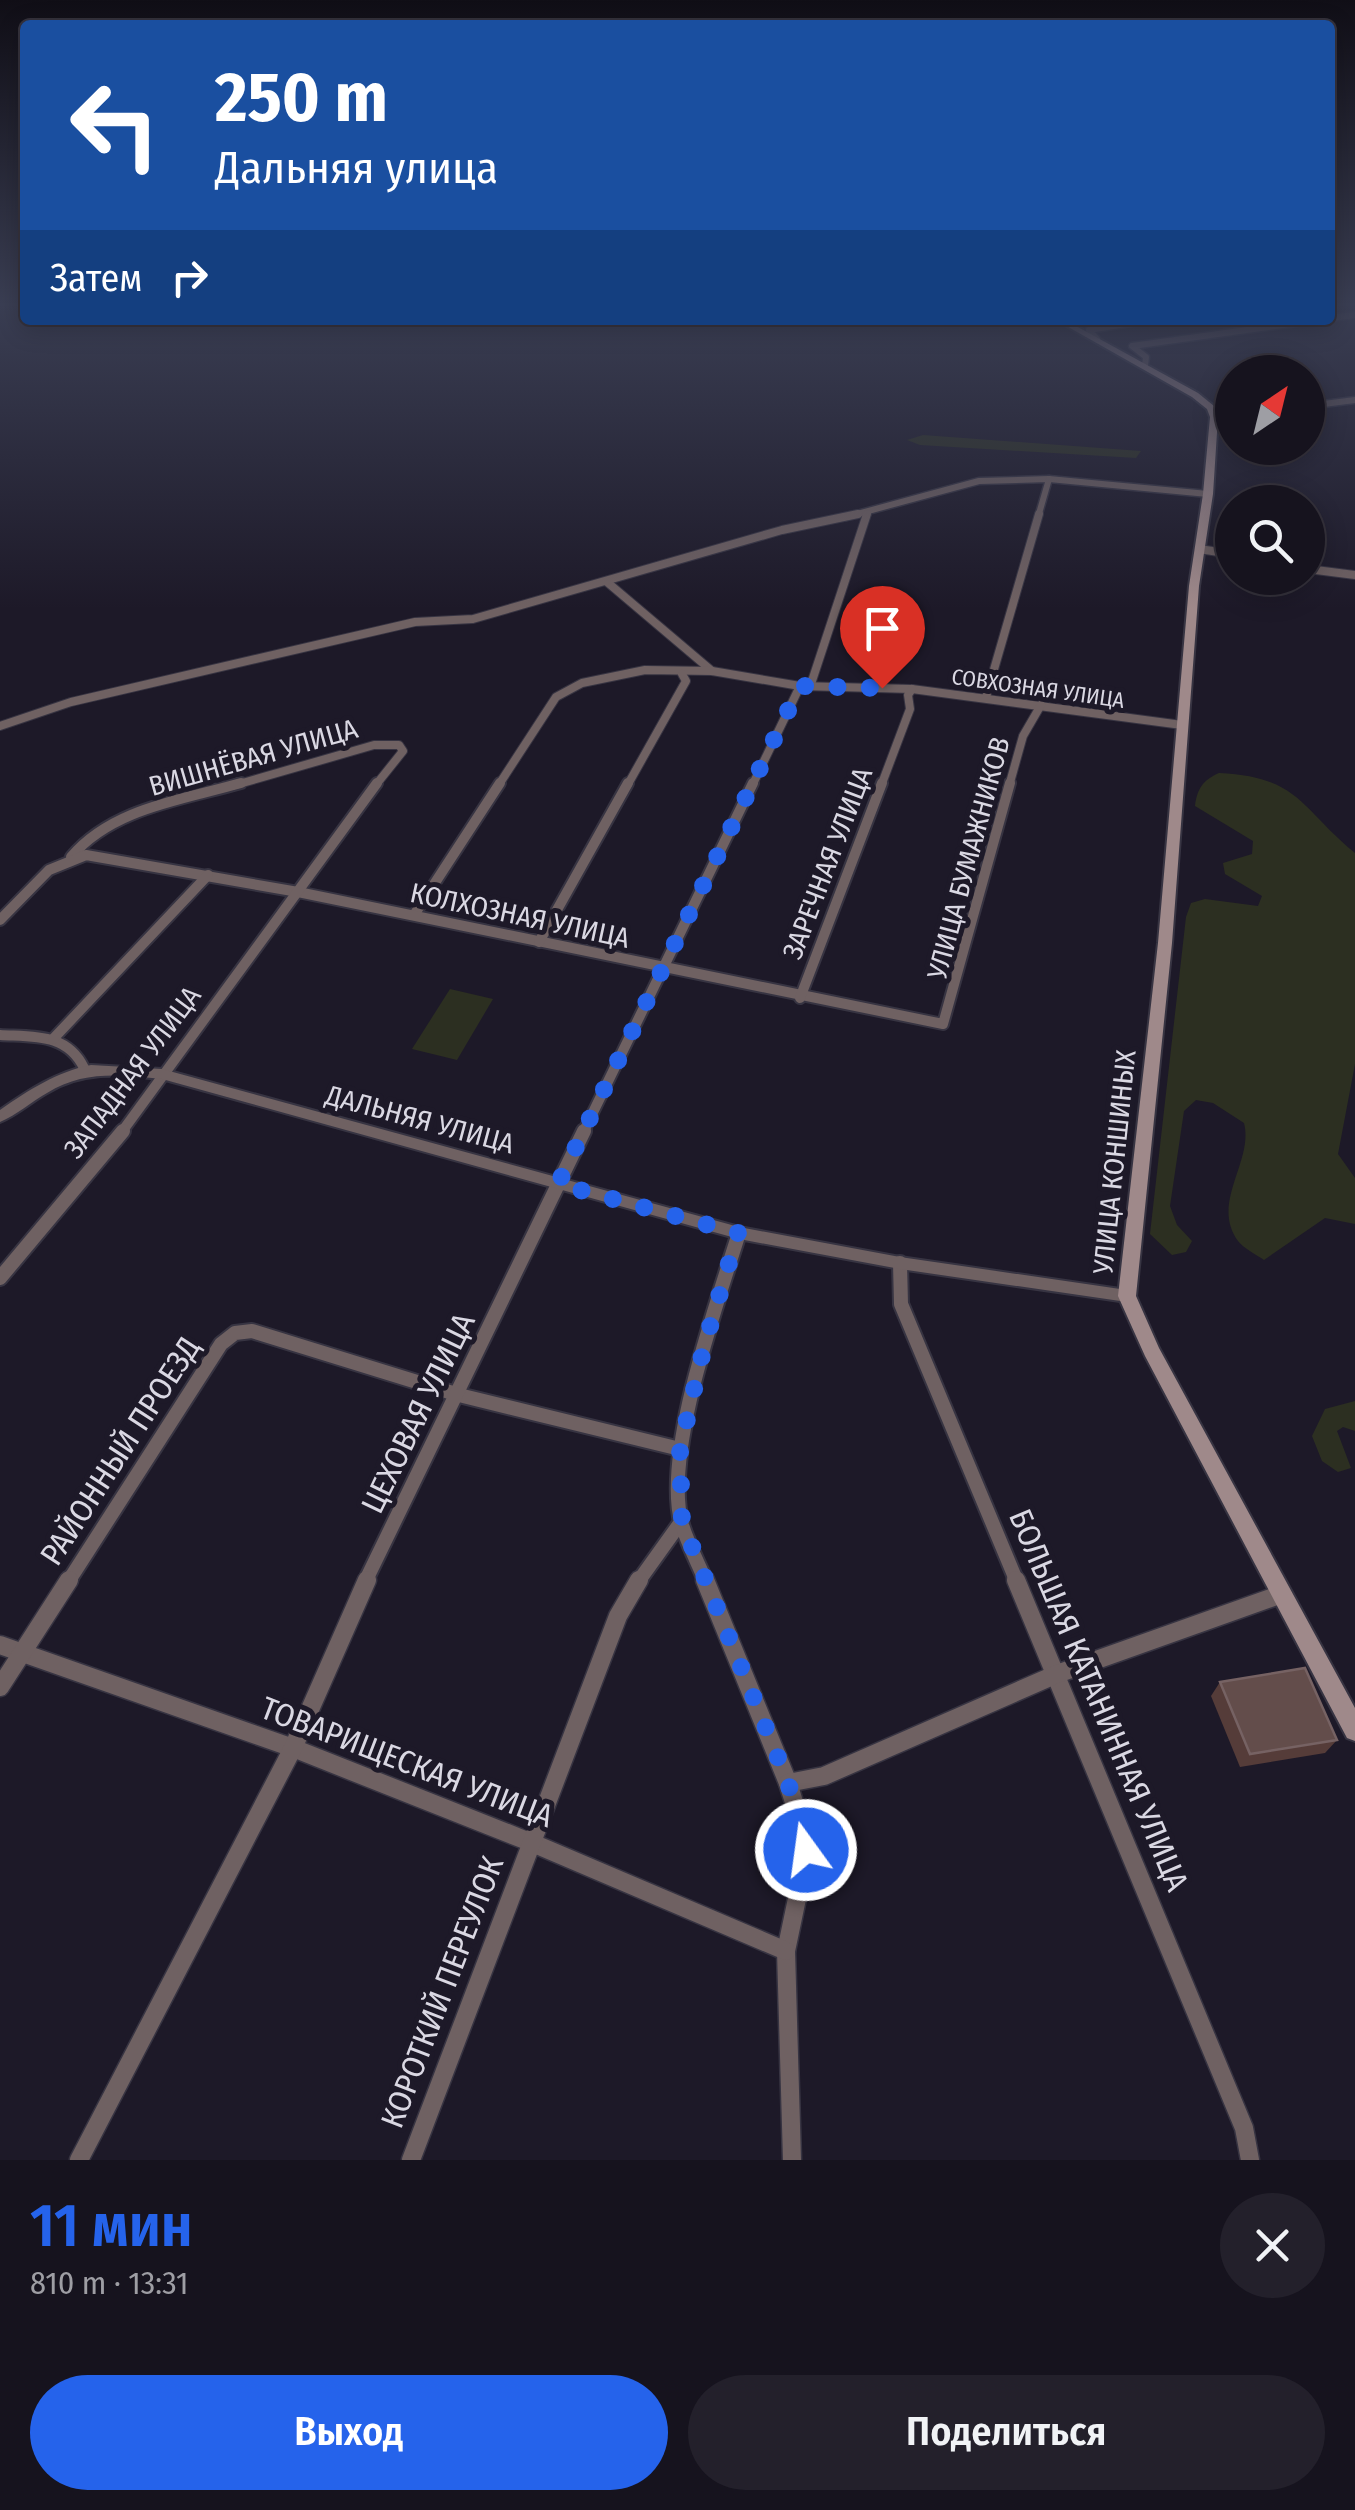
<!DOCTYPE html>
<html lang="ru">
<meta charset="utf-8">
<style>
:root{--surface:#16131e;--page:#23202b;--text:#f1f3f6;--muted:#9e9ea4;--line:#35323c;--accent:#2563eb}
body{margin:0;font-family:"Fira Sans Condensed",sans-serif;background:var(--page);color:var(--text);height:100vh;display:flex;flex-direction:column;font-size:38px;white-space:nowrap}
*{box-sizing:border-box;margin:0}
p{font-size:32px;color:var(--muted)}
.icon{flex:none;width:55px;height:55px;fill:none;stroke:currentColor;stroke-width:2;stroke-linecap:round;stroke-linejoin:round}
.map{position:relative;height:2160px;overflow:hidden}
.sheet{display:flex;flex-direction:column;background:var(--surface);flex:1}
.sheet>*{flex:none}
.banner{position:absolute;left:20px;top:20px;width:1315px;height:305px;border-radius:10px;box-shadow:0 5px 25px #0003,0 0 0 2px var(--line);background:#1a4fa0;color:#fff;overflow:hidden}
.needle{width:65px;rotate:35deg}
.controls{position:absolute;left:1215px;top:355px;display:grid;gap:20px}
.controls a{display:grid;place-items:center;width:110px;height:110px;border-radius:50%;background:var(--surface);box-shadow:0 5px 25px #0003,0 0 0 2px var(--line);font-size:50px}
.pin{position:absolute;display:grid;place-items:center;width:85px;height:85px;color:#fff;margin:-102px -42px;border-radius:50% 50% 50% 0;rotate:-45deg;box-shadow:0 0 10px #0007}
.pin .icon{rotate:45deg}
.me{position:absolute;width:110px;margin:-55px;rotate:346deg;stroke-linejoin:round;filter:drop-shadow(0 0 8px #0008)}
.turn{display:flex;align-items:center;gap:35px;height:210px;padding:0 30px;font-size:45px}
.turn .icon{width:130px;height:130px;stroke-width:2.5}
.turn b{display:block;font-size:70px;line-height:85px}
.then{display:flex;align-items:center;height:95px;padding:0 30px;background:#0003;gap:20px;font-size:38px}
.round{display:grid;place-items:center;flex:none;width:105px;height:105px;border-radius:52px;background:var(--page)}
.summary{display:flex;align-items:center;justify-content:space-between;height:170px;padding:0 30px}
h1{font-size:60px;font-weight:600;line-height:75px;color:var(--accent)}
.button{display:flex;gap:20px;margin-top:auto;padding:20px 30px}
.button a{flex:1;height:115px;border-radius:60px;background:var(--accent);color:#fff;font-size:40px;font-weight:600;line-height:115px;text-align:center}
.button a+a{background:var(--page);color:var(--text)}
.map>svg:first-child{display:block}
.green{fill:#2c2f21}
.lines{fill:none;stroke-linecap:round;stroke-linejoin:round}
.minor-far4-casing{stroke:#373442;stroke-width:9}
.minor-far3-casing{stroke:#373442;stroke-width:10}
.minor-far2-casing{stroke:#373442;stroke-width:14}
.minor-far1-casing{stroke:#373442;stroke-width:18}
.minor-casing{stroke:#373442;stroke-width:21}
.tertiary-casing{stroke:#373442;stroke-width:4}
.secondary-casing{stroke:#373442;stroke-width:4}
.minor-far4{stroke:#6f6162;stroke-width:6}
.minor-far3{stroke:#6f6162;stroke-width:8}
.minor-far2{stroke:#6f6162;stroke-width:10}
.minor-far1{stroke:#6f6162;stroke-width:14}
.minor{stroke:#6f6162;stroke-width:18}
.tertiary{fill:#6f6162;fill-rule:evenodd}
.secondary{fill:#9f898a;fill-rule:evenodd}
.wall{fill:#553c39}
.building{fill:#634d4b;stroke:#766263;stroke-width:2.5}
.route{stroke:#2563eb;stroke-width:18;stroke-dasharray:0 32.4}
.labels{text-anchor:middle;stroke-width:10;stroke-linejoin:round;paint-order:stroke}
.far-street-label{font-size:22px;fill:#dad8e3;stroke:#1d1928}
.street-label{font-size:28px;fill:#dad8e3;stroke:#1d1928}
.near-street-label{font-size:32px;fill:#dad8e3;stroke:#1d1928}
</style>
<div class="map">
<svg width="1355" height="2160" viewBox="0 0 1355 2160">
<rect width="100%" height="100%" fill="#1d1928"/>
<!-- green -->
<g class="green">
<path d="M923 435 1141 451 1136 458 920 445 907 440Z"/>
<path d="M1219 773C1300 777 1300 808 1355 853V1064L1338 1154 1355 1178V1224L1325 1218 1264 1260C1257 1255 1243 1248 1238 1241 1210 1203 1254 1161 1244 1123L1213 1103 1196 1100 1184 1111 1170 1206 1177 1225 1192 1241 1186 1252 1172 1255 1150 1234 1186 917 1191 903 1205 899 1258 906 1262 896 1225 874 1223 863 1252 854 1253 841 1195 806C1197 789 1203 780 1219 773Z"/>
<path d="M450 989 493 999 457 1060 412 1049Z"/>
<path d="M1355 1401V1431L1343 1427 1337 1431 1351 1468 1338 1472 1322 1461 1312 1436 1325 1409Z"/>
</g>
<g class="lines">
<!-- minor-far4 casing -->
<g class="minor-far4-casing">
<g id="minor-far4">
<path d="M1330 318 1355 315"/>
<path d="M1097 339 1089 330 1149 320"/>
<path d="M1145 366 1146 357 1132 346 1318 320"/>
<path d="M1308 406 1355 400"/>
<path d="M1214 413 1232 412"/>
<path d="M846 517 979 481 1049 479 1208 494"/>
<path d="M866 517 868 512"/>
<path d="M1038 517 1049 479"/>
</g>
</g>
<!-- minor-far3 casing -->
<g class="minor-far3-casing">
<g id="minor-far3">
<path d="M1199 549 1232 554"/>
<path d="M1308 569 1355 575"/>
<path d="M607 582 712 671"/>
<path d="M810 687 867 514"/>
<path d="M986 697 1039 514"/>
<path d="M0 726 71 702 415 622 473 619 782 530 858 514"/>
<path d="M232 786 374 745H399L403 751 375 786"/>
<path d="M498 786 556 697 582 683 645 670 712 671 800 686 912 689 1182 725"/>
<path d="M627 786 686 681 682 674"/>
<path d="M752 786 800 686"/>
<path d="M881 786 910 709 908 695 912 689"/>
<path d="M1009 786 1023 736 1041 705"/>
</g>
</g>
<!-- minor-far2 casing -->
<g class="minor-far2-casing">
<g id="minor-far2">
<path d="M71 857C112 808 182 800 241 783"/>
<path d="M414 915 500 783"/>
<path d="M0 920 49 870 86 855 298 892 943 1024 1010 783"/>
<path d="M539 942 628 783"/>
<path d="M800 998 882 783"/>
<path d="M0 1035C34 1037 67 1033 84 1068"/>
<path d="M53 1039 208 875"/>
<path d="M121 1133 377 783"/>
<path d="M583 1133 753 783"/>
</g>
</g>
<!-- minor-far1 casing -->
<g class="minor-far1-casing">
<g id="minor-far1">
<path d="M900 1263 901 1304 1017 1582"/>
<path d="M0 1278 123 1131"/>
<path d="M68 1582 221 1344 235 1333 252 1331 459 1395 680 1449"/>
<path d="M365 1582 584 1131"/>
<path d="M638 1582 681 1522"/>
<path d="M706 1582C698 1563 688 1544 682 1525 662 1455 717 1304 739 1233"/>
</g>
</g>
<!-- minor casing -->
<g class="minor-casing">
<g id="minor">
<path d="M705 1580 788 1783 804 1834 803 1870 786 1951 792 2160"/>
<path d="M1016 1580 1244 2128 1250 2160"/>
<path d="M0 1645 293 1748 530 1842 786 1951"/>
<path d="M0 1687 69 1580"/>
<path d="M788 1783 824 1776 1057 1674 1282 1594"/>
<path d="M79 2160 293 1748 367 1580"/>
<path d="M411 2160 618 1616 639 1580"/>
</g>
</g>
<!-- tertiary casing -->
<g class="tertiary-casing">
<path id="tertiary" d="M91 1065 162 1069 739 1227 900 1257 1127 1290 1133 1291 1135 1296 1133 1301 1127 1302 900 1269 739 1239 162 1079C121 1075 84 1070 47 1093 31 1102 17 1115 0 1122V1110C29 1090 56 1072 91 1065Z"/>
</g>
<!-- secondary casing -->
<g class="secondary-casing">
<path id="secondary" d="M1056 320H1065L1198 393 1214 406 1218 417 1213 494 1199 586 1172 943 1136 1296 1159 1348 1355 1708V1741L1347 1738 1145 1356 1118 1296 1158 943 1189 586 1203 494 1210 417 1207 409 1192 397Z"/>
</g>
<!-- minor-far4 -->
<use href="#minor-far4" class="minor-far4"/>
<!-- minor-far3 -->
<use href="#minor-far3" class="minor-far3"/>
<!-- minor-far2 -->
<use href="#minor-far2" class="minor-far2"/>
<!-- minor-far1 -->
<use href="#minor-far1" class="minor-far1"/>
<!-- minor -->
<use href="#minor" class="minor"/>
<!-- tertiary -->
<use href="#tertiary" class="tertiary"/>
<!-- secondary -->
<use href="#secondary" class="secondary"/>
</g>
<!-- wall -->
<path class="wall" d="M1220 1682 1337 1740 1325 1753 1240 1767 1211 1696Z"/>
<!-- building -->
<path class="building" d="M1305 1668 1337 1740 1250 1754 1220 1682Z"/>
<!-- sky -->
<linearGradient id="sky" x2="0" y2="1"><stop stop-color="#100e16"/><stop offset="0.5" stop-color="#3a3e53"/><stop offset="1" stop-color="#3a3e53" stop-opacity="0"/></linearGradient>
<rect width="1355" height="609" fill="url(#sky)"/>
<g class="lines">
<!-- route -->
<path class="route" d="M806 1850 788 1782 682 1522 680 1449 704 1347 738 1233 558 1184 800 686 882 688"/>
</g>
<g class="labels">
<!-- far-street labels -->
<g class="far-street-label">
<text transform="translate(1038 688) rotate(8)" y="8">СОВХОЗНАЯ УЛИЦА</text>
</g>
<!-- street labels -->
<g class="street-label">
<text transform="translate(253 757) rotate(-16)" y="10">ВИШНЁВАЯ УЛИЦА</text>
<text transform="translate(968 858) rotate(-75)" y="10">УЛИЦА БУМАЖНИКОВ</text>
<text transform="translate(827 863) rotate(-69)" y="10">ЗАРЕЧНАЯ УЛИЦА</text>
<text transform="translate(520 915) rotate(12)" y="10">КОЛХОЗНАЯ УЛИЦА</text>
<text transform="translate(132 1072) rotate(-53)" y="10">ЗАПАДНАЯ УЛИЦА</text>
<text transform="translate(420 1119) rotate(15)" y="10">ДАЛЬНЯЯ УЛИЦА</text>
<text transform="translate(1114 1162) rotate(-84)" y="10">УЛИЦА КОНШИНЫХ</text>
</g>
<!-- near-street labels -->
<g class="near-street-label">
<text transform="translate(418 1413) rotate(-64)" y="11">ЦЕХОВАЯ УЛИЦА</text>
<text transform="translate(120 1451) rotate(-57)" y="11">РАЙОННЫЙ ПРОЕЗД</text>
<text transform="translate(1099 1700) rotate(67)" y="11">БОЛЬШАЯ КАТАНИННАЯ УЛИЦА</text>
<text transform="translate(407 1762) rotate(21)" y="11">ТОВАРИЩЕСКАЯ УЛИЦА</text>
<text transform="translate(442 1992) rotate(-69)" y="11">КОРОТКИЙ ПЕРЕУЛОК</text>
</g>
</g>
</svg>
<div class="controls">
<a><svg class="needle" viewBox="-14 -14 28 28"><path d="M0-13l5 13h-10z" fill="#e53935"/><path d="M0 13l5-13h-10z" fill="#9e9ea4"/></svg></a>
<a><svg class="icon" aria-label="search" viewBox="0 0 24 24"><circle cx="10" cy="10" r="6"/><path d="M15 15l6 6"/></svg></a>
</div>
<div class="pin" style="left:882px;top:688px;background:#d93025"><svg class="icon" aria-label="arrive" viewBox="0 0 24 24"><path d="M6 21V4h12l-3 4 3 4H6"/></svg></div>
<svg class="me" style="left:806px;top:1850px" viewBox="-20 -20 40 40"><circle r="17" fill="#2563eb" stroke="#fff" stroke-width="3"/><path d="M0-11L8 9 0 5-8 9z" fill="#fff"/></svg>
<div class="banner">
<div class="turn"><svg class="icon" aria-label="left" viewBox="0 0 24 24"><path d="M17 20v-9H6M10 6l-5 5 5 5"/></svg><div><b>250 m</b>Дальняя улица</div></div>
<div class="then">Затем<svg class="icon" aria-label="right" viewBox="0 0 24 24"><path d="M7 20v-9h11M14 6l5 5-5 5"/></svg></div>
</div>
</div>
<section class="sheet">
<div class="summary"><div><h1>11 мин</h1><p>810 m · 13:31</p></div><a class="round"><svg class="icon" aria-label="close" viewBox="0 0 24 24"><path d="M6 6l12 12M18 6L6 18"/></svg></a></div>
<div class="button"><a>Выход</a><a>Поделиться</a></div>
</section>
